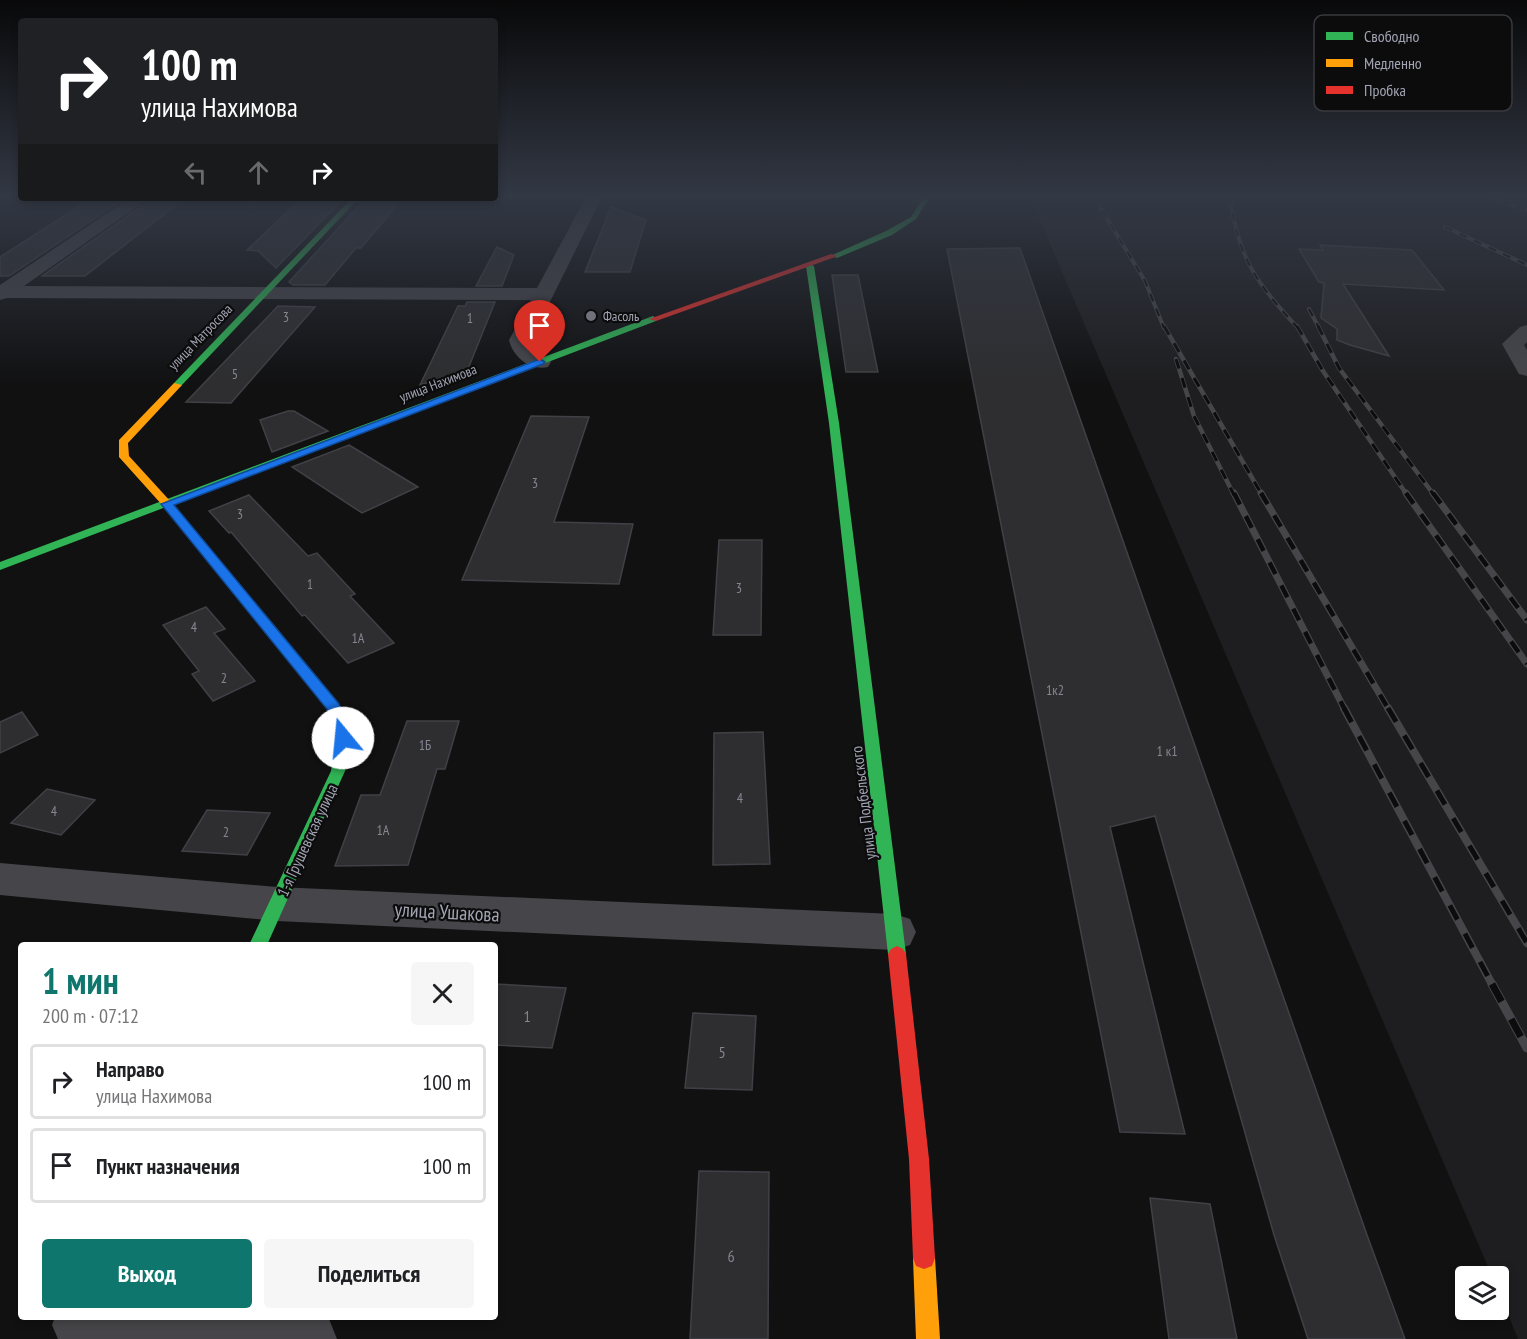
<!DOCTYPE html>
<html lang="ru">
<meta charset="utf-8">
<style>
:root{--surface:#fff;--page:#f6f6f6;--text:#202124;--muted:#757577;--line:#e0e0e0;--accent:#0f766e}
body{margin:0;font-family:"PT Sans Narrow",sans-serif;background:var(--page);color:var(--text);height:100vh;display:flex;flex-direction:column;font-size:22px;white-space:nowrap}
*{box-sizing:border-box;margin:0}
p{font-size:20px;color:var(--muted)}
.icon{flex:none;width:33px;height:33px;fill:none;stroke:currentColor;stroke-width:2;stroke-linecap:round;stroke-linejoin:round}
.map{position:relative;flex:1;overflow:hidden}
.details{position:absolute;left:18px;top:942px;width:480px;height:378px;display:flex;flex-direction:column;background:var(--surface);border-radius:6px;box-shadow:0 3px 9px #0003}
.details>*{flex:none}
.top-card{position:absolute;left:18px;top:18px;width:480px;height:183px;border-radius:6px;box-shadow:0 3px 9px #0003;background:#202124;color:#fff;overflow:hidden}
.fabs{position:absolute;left:1455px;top:1266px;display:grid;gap:12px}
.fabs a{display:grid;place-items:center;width:54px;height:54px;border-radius:6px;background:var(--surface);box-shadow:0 3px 9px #0003;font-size:30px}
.pin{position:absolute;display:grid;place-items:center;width:51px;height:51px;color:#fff;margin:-62px -26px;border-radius:50% 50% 50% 0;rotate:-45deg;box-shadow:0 0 6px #0007}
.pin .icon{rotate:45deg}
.me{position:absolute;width:66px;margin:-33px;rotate:343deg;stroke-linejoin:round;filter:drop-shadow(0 0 4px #0008)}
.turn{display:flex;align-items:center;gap:21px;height:126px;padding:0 24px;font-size:27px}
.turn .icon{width:78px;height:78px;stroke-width:2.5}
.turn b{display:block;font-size:42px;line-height:51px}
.lanes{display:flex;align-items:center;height:57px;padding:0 24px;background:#0003;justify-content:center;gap:30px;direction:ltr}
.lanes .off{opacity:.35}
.round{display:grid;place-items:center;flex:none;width:63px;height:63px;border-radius:6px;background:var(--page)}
.head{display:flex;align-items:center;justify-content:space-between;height:102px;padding:0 24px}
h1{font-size:36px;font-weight:600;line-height:45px;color:var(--accent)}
.action{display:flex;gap:12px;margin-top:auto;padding:12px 24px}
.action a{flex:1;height:69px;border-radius:6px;background:var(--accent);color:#fff;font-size:24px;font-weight:600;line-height:69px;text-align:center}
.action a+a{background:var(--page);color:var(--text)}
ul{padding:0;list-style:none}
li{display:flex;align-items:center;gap:18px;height:75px;margin:0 12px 9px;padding:0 12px;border:3px solid var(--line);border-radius:6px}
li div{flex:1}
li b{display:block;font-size:22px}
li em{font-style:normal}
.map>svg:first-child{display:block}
.built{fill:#1e1e20}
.building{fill:#2e2e30;stroke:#404146;stroke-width:1.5}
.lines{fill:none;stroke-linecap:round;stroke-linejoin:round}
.street{fill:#46464a;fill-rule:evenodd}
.fast{fill:#30b455;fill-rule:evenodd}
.slow{fill:#ff9f0a;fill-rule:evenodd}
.jam{fill:#e5322d;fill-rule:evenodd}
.rail-far4-casing{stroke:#46464a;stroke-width:4}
.rail-far3-casing{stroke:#46464a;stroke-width:4.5}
.rail-far2-casing{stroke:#46464a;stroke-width:7}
.rail-far1-casing{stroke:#46464a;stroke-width:8}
.rail-casing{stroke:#46464a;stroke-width:9}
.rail-far4{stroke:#0c0c0d;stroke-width:2;stroke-dasharray:8;stroke-linecap:butt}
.rail-far3{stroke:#0c0c0d;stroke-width:3;stroke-dasharray:10;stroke-linecap:butt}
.rail-far2{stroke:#0c0c0d;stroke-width:4.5;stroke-dasharray:13;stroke-linecap:butt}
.rail-far1{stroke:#0c0c0d;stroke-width:5;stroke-dasharray:16;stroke-linecap:butt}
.rail{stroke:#0c0c0d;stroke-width:7;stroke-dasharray:20;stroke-linecap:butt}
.route{fill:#1a73e8;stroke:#114b97;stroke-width:1.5}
.poi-dot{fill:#6f717b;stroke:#0c0c0d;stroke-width:2}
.labels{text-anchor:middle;stroke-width:4.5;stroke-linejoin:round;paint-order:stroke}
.far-poi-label{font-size:14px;fill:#a2a4b3;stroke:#0c0c0d;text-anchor:start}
.number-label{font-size:14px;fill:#858692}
.far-street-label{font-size:14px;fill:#a2a4b3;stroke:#0c0c0d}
.street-label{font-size:16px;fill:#a2a4b3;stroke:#0c0c0d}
.near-number-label{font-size:16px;fill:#858692}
.near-street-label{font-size:20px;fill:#a2a4b3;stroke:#0c0c0d}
.key{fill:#0c0c0d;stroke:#393a3f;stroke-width:1.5}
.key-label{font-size:16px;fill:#a2a4b3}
</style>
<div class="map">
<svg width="1527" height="1339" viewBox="0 0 1527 1339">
<rect width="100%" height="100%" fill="#111112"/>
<!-- built -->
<path class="built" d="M1030 197H1527V1339H1518L1499 1292 1498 1276H1492Z"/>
<!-- building -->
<g class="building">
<path d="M302 198H344L276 268 258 251 247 250Z"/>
<path d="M366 198H397L391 205H397L361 248H356L325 285H293L289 282Z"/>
<path d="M89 200H122L9 276H0V257Z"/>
<path d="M149 201H181L85 276H42Z"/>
<path d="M611 207 646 220 630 272H585Z"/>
<path d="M1320 245 1412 250 1444 290 1343 284 1389 356 1350 345 1337 340V329L1321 318 1324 283 1319 282 1299 249 1323 250Z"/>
<path d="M497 247 514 255 502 286H476Z"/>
<path d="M1020 248 1367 1235 1405 1339H1308L1274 1235 1155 816 1110 827 1185 1134 1120 1132 947 249Z"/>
<path d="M832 275H858L878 372H846Z"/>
<path d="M467 302H495L468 369 420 385 458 306H465Z"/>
<path d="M278 306 315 307 231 403 186 402Z"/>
<path d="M288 411H294L328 431 272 452 260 420Z"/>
<path d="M531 416 589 417 554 522 633 524 619 584 462 580Z"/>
<path d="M349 445 418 487 362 513 292 467Z"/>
<path d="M249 495 308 556 317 553 355 594 350 596 394 643 348 663 305 615 302 616 231 532 229 533 209 511Z"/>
<path d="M719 540H762L761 635H713Z"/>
<path d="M206 607 225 629 214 633 255 681 213 701 192 674 199 671 163 625Z"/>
<path d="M22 712 38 735 0 753V722Z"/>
<path d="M407 721H459L445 769H437L408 865 335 866 361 795H380Z"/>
<path d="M763 732 770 864 713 865 714 733Z"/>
<path d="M47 789 95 800 61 835 11 823Z"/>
<path d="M207 810 270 813 247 855 182 851Z"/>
<path d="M495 984 566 988 552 1048 495 1045Z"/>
<path d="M693 1013 756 1016 752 1090 685 1088Z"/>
<path d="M699 1171 769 1172 768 1339H690Z"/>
<path d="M1150 1198 1210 1204 1237 1339H1169Z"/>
</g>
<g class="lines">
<!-- street -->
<g class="street">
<path d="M586 197H602L531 340 532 346 551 362 548 367C530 371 513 357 509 340L531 300 7 298 0 300V285L130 198H149L24 286 537 288Z"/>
<path d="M1527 325V342L1524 345 1527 350V376L1519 374 1502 344 1520 327Z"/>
<path d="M0 863 277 887 895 914 910 919 916 932 910 945 895 950 277 921 0 895Z"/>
<path d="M55 1317H324L329 1319 337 1339H58L52 1325Z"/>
</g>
<!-- fast -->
<g class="fast">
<path d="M924 197H930L916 219 892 235 837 258 830 256 886 231 911 217Z"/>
<path d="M352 198H359L180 387H174V383Z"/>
<path d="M810 264 814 266 839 423 906 954 903 959 897 962 891 959 888 954 829 423 806 266Z"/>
<path d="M653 316 657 319 656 321 0 570V562Z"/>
<path d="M226 572 230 573 339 705 350 739 345 771 267 945H249L331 771 336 739 327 709 222 579 220 576Z"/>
</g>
<!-- slow -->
<g class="slow">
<path d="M174 383 182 385 128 443 129 456 171 502 230 573 232 576 230 579H222L163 506 119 457V440Z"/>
<path d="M924 1247 932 1250 935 1258 940 1339H916L913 1258 916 1250Z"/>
</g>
<!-- jam -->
<g class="jam">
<path d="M831 254 838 256 656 321 649 319Z"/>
<path d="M897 946 903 949 906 954 929 1159 935 1258 932 1266 924 1269 916 1266 913 1258 909 1159 888 954 891 949Z"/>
</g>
<!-- rail-far4 casing -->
<g class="rail-far4-casing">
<g id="rail-far4">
<path d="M1094 197 1145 281 1164 328"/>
<path d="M1230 197C1238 258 1257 284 1298 328"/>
<path d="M1487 197 1527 210"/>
<path d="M1445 227 1527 265"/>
<path d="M1309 309 1319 328"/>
</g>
</g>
<!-- rail-far3 casing -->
<g class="rail-far3-casing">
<g id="rail-far3">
<path d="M1164 326 1262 495"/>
<path d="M1297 326 1323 371 1407 495"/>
<path d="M1318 326 1339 368 1434 495"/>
<path d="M1176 359 1194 416 1234 495"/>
</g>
</g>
<!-- rail-far2 casing -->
<g class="rail-far2-casing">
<g id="rail-far2">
<path d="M1234 493 1345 710"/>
<path d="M1261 493 1389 710"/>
<path d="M1406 493 1527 664"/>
<path d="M1433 493 1527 620"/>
</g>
</g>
<!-- rail-far1 casing -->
<g class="rail-far1-casing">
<g id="rail-far1">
<path d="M1344 708 1493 986"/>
<path d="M1388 708 1527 943"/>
</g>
</g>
<!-- rail casing -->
<g class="rail-casing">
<path id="rail" d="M1492 984 1527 1048"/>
</g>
<!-- rail-far4 -->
<use href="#rail-far4" class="rail-far4"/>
<!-- rail-far3 -->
<use href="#rail-far3" class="rail-far3"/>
<!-- rail-far2 -->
<use href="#rail-far2" class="rail-far2"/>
<!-- rail-far1 -->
<use href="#rail-far1" class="rail-far1"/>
<!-- rail -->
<use href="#rail" class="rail"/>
</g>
<!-- sky -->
<linearGradient id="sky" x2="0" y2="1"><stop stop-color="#09090a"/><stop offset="0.51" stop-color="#323844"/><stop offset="1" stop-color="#323844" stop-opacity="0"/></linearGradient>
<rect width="1527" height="384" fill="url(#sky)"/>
<!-- route -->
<path class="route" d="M540 359 545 362 543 364 174 505 339 704 351 738 349 742H338L327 709 161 504Z"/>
<!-- markers -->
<circle class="poi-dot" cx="591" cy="316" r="6"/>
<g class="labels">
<!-- far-poi labels -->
<g class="far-poi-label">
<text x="603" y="321">Фасоль</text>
</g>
<!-- number labels -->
<g class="number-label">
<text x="286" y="322">3</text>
<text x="470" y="323">1</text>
<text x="235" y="379">5</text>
<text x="535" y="488">3</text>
<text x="240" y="519">3</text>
<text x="310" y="589">1</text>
<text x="739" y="593">3</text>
<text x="194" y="632">4</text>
<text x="358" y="643">1А</text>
<text x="224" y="683">2</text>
<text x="1055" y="695">1к2</text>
<text x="425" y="750">1Б</text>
<text x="1167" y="756">1 к1</text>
<text x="740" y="803">4</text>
<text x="54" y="816">4</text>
<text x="383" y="835">1А</text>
<text x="226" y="837">2</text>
</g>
<!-- far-street labels -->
<g class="far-street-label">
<text transform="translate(200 337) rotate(-46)" y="5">улица Матросова</text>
<text transform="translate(438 383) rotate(-21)" y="5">улица Нахимова</text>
</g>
<!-- street labels -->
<g class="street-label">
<text transform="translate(863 803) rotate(-97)" y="6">улица Подбельского</text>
<text transform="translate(307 840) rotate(-65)" y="6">1-я Грушевская улица</text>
</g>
<!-- near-number labels -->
<g class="near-number-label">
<text x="527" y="1022">1</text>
<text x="722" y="1058">5</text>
<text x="731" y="1262">6</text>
</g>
<!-- near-street labels -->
<g class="near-street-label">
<text transform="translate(447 912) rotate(3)" y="7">улица Ушакова</text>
</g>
</g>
<!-- legend -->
<rect x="1314" y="15" width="198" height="96" rx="9" class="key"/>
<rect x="1326" y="32" width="27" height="8" fill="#30b455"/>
<rect x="1326" y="59" width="27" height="8" fill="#ff9f0a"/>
<rect x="1326" y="86" width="27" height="8" fill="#e5322d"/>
<g class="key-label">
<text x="1364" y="42">Свободно</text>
<text x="1364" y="69">Медленно</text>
<text x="1364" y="96">Пробка</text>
</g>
</svg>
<div class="fabs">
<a><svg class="icon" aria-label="layers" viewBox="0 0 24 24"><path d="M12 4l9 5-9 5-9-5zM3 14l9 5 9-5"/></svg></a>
</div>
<div class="pin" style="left:540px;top:362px;background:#d93025"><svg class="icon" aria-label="arrive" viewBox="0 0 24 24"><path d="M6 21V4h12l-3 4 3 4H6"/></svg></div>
<svg class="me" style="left:343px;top:738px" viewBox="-20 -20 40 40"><circle r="19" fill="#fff"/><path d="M0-13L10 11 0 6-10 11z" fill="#1a73e8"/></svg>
<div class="top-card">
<div class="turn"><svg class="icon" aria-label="right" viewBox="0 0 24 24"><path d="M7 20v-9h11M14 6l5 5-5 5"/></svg><div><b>100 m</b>улица Нахимова</div></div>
<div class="lanes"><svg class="icon off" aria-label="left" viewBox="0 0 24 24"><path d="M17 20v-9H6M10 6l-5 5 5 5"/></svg><svg class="icon off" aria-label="ahead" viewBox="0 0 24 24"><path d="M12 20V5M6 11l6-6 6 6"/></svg><svg class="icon" aria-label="right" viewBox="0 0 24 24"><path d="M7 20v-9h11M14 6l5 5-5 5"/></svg></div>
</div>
<section class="details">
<div class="head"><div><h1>1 мин</h1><p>200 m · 07:12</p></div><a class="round"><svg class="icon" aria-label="close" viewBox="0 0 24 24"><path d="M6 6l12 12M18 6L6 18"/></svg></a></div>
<ul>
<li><svg class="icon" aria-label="right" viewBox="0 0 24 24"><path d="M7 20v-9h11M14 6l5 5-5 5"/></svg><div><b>Направо</b><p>улица Нахимова</p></div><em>100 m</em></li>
<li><svg class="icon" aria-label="arrive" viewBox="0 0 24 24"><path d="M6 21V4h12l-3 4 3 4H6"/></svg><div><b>Пункт назначения</b></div><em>100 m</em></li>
</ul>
<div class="action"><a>Выход</a><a>Поделиться</a></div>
</section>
</div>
